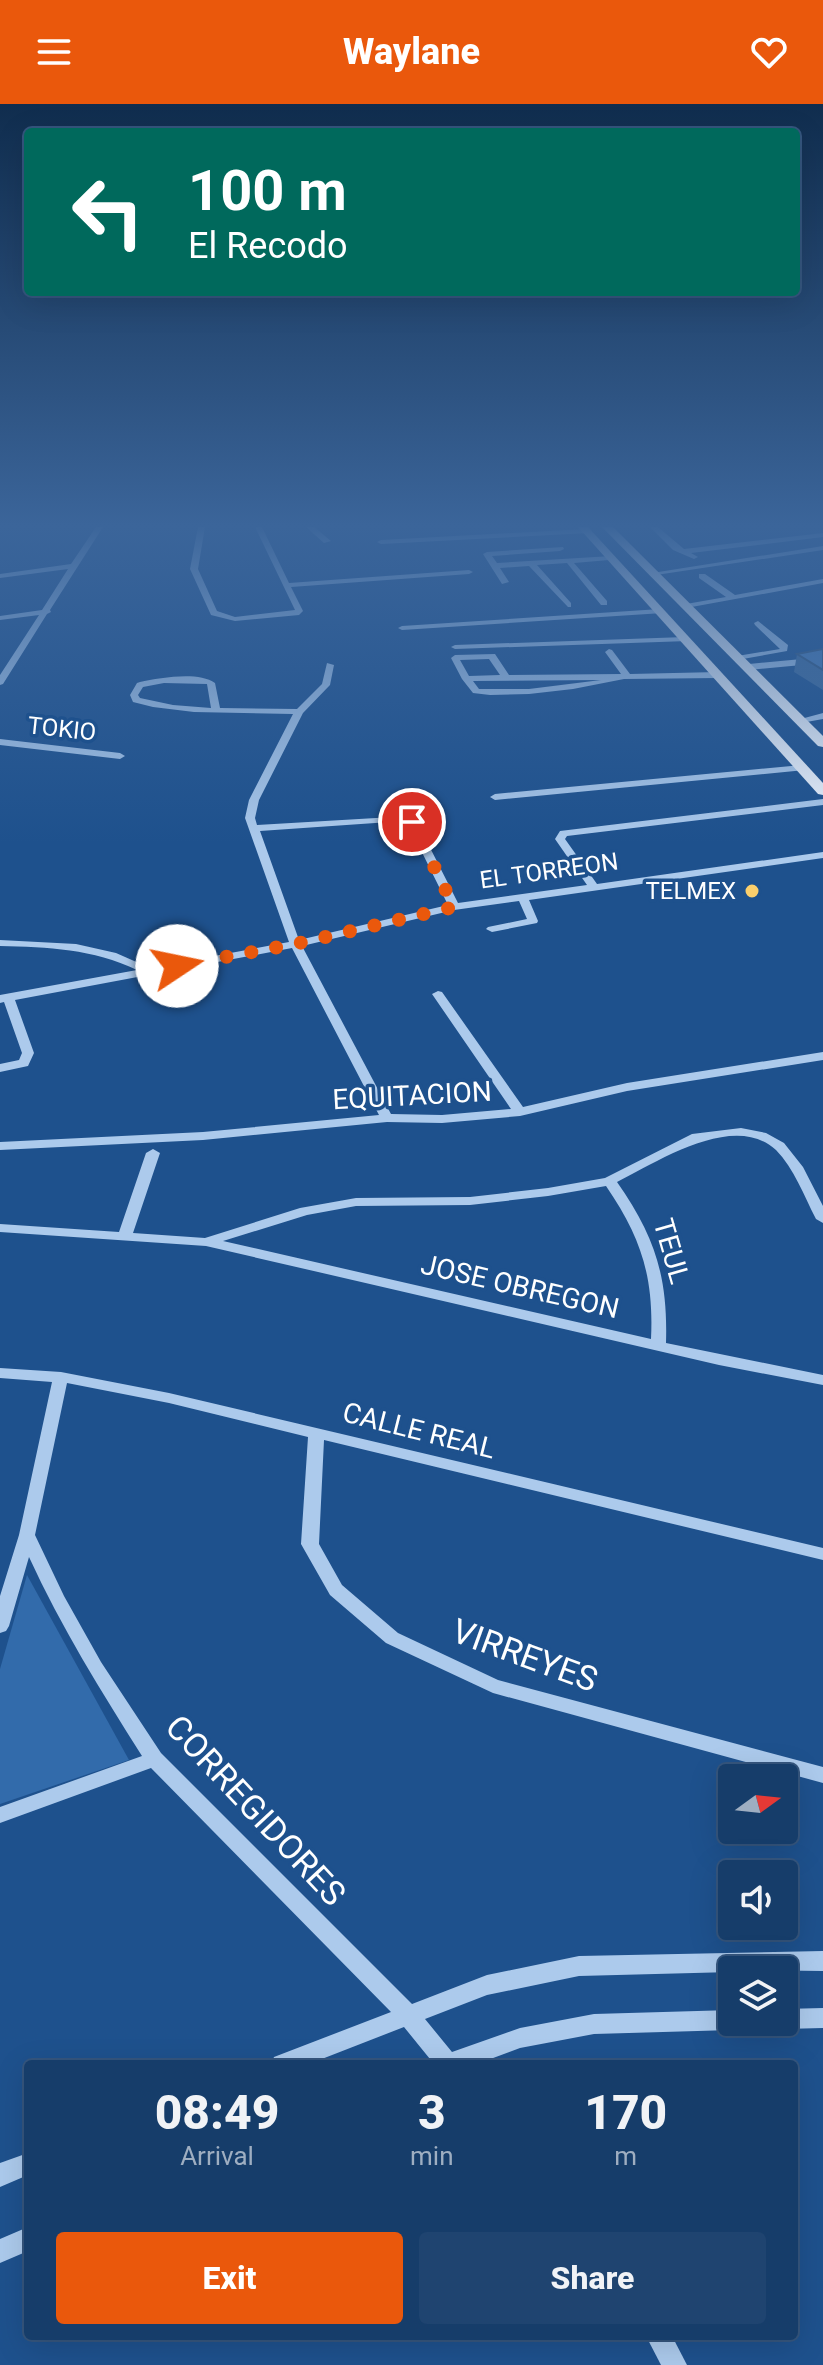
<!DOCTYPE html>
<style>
:root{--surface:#163d6a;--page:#1f4470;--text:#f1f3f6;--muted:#9eaec1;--line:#35567e;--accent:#ea580c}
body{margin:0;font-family:Roboto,sans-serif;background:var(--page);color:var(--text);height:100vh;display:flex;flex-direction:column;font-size:30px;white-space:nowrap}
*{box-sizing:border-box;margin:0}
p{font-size:26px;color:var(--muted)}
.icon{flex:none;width:44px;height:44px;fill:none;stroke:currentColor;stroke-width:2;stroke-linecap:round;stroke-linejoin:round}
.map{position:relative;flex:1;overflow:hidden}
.drawer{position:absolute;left:24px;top:1956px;width:774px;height:280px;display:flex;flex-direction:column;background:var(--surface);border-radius:8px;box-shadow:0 8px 32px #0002,0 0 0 2px var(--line)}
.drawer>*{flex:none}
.top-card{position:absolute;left:24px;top:24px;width:776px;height:168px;border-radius:8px;box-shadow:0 8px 32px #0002,0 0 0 2px var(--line);background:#00695c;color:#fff;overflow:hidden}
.needle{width:52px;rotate:75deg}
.fabs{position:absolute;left:718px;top:1660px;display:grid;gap:16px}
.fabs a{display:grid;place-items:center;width:80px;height:80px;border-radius:8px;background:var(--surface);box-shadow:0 8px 32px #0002,0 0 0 2px var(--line);font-size:40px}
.pin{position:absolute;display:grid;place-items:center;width:68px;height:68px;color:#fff;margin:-34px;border:4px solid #fff;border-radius:50%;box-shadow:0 2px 8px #0007}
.me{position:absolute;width:88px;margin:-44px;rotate:79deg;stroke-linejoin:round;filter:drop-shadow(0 0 6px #0008)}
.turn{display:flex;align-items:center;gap:28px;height:168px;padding:0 32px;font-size:36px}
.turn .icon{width:104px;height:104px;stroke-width:2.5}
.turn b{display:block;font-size:56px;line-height:68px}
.eta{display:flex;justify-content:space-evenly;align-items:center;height:136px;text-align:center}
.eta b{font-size:48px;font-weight:800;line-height:56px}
.primary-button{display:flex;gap:16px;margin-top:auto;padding:16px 32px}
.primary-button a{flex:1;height:92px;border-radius:8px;background:var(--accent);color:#fff;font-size:32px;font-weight:800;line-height:92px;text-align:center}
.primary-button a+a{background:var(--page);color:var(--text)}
header{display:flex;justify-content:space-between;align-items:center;height:104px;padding:0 32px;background:var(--accent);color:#fff;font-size:36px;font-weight:800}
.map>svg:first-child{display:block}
.green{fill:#326bab}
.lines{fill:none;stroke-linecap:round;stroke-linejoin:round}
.minor{fill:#accaec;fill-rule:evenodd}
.major{fill:#f2f7ff;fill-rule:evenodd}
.wall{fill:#406c9d}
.building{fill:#4b7db7;stroke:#345880;stroke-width:2}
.route{stroke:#ea580c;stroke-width:14;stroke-dasharray:0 25.2}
.poi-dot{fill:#fbcf6c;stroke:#1e518d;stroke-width:3}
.labels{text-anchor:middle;stroke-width:7;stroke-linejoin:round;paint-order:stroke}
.far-street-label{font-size:24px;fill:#fff;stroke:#1e518d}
.far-poi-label{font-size:24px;fill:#fff;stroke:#1e518d;text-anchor:end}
.street-label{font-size:28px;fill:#fff;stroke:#1e518d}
.near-street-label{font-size:34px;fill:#fff;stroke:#1e518d}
</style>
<header><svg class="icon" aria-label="menu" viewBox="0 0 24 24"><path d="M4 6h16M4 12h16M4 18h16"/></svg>Waylane<svg class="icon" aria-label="heart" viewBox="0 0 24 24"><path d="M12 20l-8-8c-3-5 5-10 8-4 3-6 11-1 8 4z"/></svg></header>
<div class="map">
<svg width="823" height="2261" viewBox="0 0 823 2261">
<rect width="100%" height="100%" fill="#1e518d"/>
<!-- green -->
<path class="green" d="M27 1471 129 1656 0 1700V1565Z"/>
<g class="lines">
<!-- minor -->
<g class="minor">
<path d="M96 423H103L50 506 51 508 47 510 3 580 0 581V571L39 511 0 516V512L42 506 68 465 0 474V470L71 460Z"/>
<path d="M198 423H205L198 465 217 507 235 513 295 506 255 423H262L289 479 469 466 473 468 469 470 291 483 303 507 299 511 235 517 211 511 190 465Z"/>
<path d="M306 423H314L331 437 324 439Z"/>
<path d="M650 423H658L684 445 823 429V433L691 449 698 453 694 455 673 446Z"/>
<path d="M586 425 589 429 381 440 377 438 381 436Z"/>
<path d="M823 442V446L656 471 652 469Z"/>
<path d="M563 443 564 445 560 447 492 452 497 459 612 452 613 454 609 456 574 459 607 497V501H601L567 459 537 461 571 499V503H568L529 462 500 464 509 478 502 480 483 450 487 448Z"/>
<path d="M699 470H705L735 491 823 475V479L686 504V500L726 493 699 474Z"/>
<path d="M660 505 664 507 663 509 402 526 398 524 402 522Z"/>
<path d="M758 517 788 541 787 547 737 556V552L780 545 755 521 754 519Z"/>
<path d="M685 533H688V537L455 545 451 543 455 541Z"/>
<path d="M609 545 612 546 630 570 718 568 722 571 718 574 624 575 573 585 529 590 490 591 473 589 462 575 451 554 455 551 495 550 509 571 621 570 605 548ZM489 555 500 571 469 572 460 556ZM601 576 529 585H479L473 577Z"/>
<path d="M823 553V559L749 566 745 563 749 560Z"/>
<path d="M327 559 334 561 330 581 303 609 259 696 255 714 257 721 410 712 417 718 458 799 587 781 555 735 560 727 823 695V701L567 732 565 735 597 780 823 748V754L529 796 538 817 537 819 492 828 486 825 488 823 527 815 519 797 454 806 302 842 391 1010 442 1011 511 1005 432 890 438 887 442 888 523 1003 627 979 823 948V956L627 987 520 1012 442 1019 387 1018 203 1036 0 1046V1038L203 1028 379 1011 292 844 15 896 34 949 28 962 0 968V960L19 956 22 949 4 898 0 899V891L137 866C93 845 48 843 0 842V836L76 840 116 849 150 864 289 838 245 714 249 696 293 610 194 608 153 603 133 598 130 591 137 579 140 578C160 574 198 567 215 579L220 604 297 605 322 580ZM164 579 207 580 211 604 173 601 140 594 138 591 143 583ZM404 717 408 720 448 801 299 836 260 727Z"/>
<path d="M823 609V615L801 619 797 616Z"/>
<path d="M0 635 120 649 125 652 120 655 0 641Z"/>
<path d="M802 661 807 664 805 666 495 696 490 693 495 690Z"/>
<path d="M741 1024 766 1029 784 1039 803 1063 823 1102V1119L816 1115C804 1092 794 1064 776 1046 734 1007 657 1058 617 1078 655 1132 668 1173 666 1239L823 1271V1281L719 1261 206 1142 0 1128V1120L119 1128 146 1049 153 1045 160 1049 133 1129 205 1134 300 1104 356 1094 470 1093 548 1084 605 1074 692 1030ZM606 1082C641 1133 654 1173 651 1235L223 1137 307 1111 356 1102 470 1101 548 1092Z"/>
<path d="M0 1264 61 1268 169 1289 823 1444V1456L324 1336 319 1440 342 1481 398 1529 498 1576 823 1663V1679L493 1589 386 1539 330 1491 301 1440 308 1333 169 1299 67 1279 35 1431 64 1492 101 1558 161 1649 412 1900 487 1871 579 1852 823 1847V1867L732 1866V1868L579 1872 487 1891 425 1915 452 1948 520 1924 594 1910 732 1906V1918H742L740 1923 732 1926 594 1930 520 1944 477 1960H434L404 1923 309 1960H271L274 1953 391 1908 151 1664 0 1719V1703L142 1652C101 1587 61 1523 29 1453L9 1522 6 1527 0 1529V1492L19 1431 52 1278 0 1274Z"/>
<path d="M823 1904V1924L784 1925 776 1922 775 1918H784V1905Z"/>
<path d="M28 2049V2071L0 2083V2059Z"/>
<path d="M28 2123V2147L0 2159V2135Z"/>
<path d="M646 2232H672L687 2261H661Z"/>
</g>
<!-- major -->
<g class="major">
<path d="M578 423H588L823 679V691L818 690Z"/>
<path d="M602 423H613L823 632V643L818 642Z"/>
</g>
</g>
<!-- wall -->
<path class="wall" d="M823 545V586L794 568 797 550Z"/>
<!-- building -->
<path class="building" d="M823 545V566L797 550Z"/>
<!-- sky -->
<linearGradient id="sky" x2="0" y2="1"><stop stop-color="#102d4e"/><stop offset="0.57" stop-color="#3b659a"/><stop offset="1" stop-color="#3b659a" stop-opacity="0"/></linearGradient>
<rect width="823" height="739" fill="url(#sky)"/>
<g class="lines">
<!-- route -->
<path class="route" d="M177 862 295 840 454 803 412 718"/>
</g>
<!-- markers -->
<circle class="poi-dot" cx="752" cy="787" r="8"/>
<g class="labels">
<!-- far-street labels -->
<g class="far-street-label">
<text transform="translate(62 625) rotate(6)" y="8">TOKIO</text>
<text transform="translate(549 767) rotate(-8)" y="8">EL TORREON</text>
</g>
<!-- far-poi labels -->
<g class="far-poi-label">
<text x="736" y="795">TELMEX</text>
</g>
<!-- street labels -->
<g class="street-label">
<text transform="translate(412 991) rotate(-3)" y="10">EQUITACION</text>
<text transform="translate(672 1147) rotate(74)" y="10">TEUL</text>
<text transform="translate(520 1182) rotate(13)" y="10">JOSE OBREGON</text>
<text transform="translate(419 1326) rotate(14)" y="10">CALLE REAL</text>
</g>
<!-- near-street labels -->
<g class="near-street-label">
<text transform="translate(525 1551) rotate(20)" y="12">VIRREYES</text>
<text transform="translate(256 1706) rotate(47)" y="12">CORREGIDORES</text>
</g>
</g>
</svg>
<div class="fabs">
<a><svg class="needle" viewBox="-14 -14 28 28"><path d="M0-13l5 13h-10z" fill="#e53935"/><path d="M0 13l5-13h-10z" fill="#9eaec1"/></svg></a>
<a><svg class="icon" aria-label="sound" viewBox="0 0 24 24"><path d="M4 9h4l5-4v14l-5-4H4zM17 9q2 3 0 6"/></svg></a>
<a><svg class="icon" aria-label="layers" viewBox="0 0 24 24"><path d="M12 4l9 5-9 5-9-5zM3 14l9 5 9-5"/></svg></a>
</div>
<div class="pin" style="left:412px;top:718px;background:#d93025"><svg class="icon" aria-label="arrive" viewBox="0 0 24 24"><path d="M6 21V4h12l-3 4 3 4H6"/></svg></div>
<svg class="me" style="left:177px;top:862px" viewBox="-20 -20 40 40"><circle r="19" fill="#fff"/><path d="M0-13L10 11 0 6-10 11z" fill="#ea580c"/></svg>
<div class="top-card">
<div class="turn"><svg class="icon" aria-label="left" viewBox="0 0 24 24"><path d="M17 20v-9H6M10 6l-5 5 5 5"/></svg><div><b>100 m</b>El Recodo</div></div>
</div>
<section class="drawer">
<div class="eta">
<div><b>08:49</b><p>Arrival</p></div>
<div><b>3</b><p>min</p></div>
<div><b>170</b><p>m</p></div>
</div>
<div class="primary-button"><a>Exit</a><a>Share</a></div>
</section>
</div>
